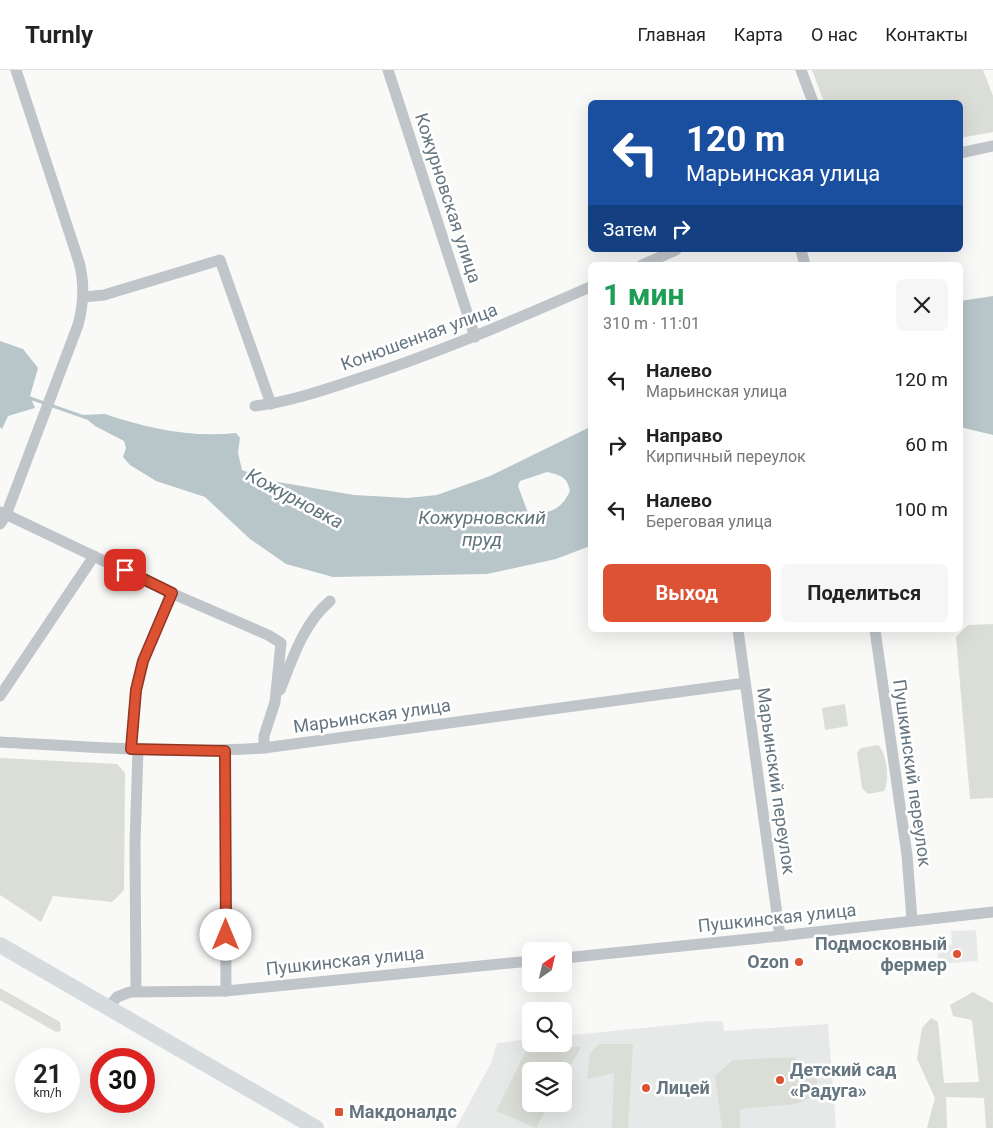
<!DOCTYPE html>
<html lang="ru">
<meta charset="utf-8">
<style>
:root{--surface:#fff;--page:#f6f6f6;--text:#222;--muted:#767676;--line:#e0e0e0;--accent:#dd5233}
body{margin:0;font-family:Roboto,sans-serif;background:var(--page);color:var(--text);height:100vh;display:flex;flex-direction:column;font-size:19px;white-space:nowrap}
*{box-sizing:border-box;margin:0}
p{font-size:16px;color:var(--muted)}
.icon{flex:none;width:28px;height:28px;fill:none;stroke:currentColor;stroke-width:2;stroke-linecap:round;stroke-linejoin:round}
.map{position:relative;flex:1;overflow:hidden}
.drawer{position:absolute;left:588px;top:192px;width:375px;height:370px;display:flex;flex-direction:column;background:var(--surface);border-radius:8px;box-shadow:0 5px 20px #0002}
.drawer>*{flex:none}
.hud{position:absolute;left:588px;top:30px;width:375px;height:152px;border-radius:8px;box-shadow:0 5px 20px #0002;background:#1a4fa0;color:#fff;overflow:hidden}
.needle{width:32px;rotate:34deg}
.controls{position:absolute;left:522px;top:872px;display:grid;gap:10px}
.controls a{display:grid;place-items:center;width:50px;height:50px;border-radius:8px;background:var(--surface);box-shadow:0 5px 20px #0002;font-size:25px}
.speed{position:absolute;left:15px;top:978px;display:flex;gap:10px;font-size:25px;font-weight:700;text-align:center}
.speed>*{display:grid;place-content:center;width:65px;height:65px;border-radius:50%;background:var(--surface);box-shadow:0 5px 20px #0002;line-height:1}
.speed small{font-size:12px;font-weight:400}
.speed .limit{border:8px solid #d22;background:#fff;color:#111}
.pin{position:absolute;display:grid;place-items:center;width:42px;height:42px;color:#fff;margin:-21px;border-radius:10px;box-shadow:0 2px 8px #0006}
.me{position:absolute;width:55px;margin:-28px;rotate:0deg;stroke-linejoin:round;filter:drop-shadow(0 0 4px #0008)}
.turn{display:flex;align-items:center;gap:18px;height:105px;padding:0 15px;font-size:22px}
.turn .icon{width:65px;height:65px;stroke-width:2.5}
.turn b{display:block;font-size:35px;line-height:42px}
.then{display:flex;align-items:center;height:48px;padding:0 15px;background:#0003;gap:10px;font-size:19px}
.round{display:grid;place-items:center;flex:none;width:52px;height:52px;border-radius:8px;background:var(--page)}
.summary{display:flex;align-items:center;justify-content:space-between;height:85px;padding:0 15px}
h1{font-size:30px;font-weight:700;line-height:38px;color:#1e9e55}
.cta{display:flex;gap:10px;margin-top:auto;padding:10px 15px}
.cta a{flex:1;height:58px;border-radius:8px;background:var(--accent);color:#fff;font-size:20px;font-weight:700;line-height:58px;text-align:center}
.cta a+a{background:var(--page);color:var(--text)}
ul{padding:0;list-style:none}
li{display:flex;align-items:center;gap:15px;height:65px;padding:0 15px}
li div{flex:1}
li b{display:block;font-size:19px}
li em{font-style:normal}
header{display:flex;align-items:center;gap:30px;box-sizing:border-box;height:70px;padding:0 25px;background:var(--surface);border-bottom:1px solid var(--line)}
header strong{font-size:24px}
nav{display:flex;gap:28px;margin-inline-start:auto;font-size:18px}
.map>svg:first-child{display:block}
.built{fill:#e7e8e8;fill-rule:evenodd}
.green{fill:#daded6}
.water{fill:#b8c6c9;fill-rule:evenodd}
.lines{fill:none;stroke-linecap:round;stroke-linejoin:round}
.stream{stroke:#b8c6c9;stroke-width:3}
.minor{stroke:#c0c5c9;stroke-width:11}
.highway{stroke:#d6dbde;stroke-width:16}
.route-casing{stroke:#903521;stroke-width:12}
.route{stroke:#dd5233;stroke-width:9}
.poi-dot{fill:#dd5233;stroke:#fff;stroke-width:2}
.labels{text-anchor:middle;stroke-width:5;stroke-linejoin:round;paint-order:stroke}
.street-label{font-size:18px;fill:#657681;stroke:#fff}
.poi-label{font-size:18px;font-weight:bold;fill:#657681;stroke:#fff;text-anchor:start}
.water-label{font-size:19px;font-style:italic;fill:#60757b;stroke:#fff}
</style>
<header>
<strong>Turnly</strong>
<nav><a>Главная</a><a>Карта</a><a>О нас</a><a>Контакты</a></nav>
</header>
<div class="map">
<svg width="993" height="1058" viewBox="0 0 993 1058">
<rect width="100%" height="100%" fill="#f9f9f7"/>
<!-- built -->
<g class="built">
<path d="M976 860 978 891 938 894 937 876 952 875 951 861Z"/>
<path d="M712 951 723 952 724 961 828 954 836 1058H456L492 991 497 973 531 969V974H564V966ZM531 1001H564V1034H531Z"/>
</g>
<!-- green -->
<g class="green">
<path d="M812 0H983L993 26V62L960 68V32H824Z"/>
<path d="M993 554V728L970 729 956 567 968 555Z"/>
<path d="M845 634 848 656 825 660 822 638Z"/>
<path d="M878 675C887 683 890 711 884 721L868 724 862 718 857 683 861 678Z"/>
<path d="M0 688 117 694 125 703 124 820 112 832 53 826 41 852 0 825Z"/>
<path d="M0 918 60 952 61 961 56 962 0 930Z"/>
<path d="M973 922 993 933V1058H986L984 1028 946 1027 947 1058H927L935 1028 917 989 922 958 931 948 938 952 944 1013 979 1012 972 950 953 946 950 935Z"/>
<path d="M599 974H633L628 1058H612L614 1003 587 1009 590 983Z"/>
<path d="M528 977H581L564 1007V1001H531V1034H549L536 1058 496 1041Z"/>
<path d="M795 987 800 1006 818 1004 816 1025 796 1034 740 1039V1058H722L715 1006 733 990Z"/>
</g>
<!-- water -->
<g class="water">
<path d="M993 226V365L960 357V231Z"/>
<path d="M0 271 23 279 38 298 30 326 35 338 8 346 2 359 0 357Z"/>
<path d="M105 344C146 358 192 368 236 363L240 368 238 383 242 400 272 411 354 425 408 428 437 425 490 406 590 357V476L556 489 487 504 333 507 286 494 250 469 205 427 156 411 130 395 123 387 126 378 124 371 95 356 82 345ZM547 402C561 405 567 407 570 421 561 440 552 441 533 446L528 443 518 416 520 411Z"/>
</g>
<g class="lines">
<!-- stream -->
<path class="stream" d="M27 327 87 348"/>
<!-- minor -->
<g class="minor">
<path d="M388 0 475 267"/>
<path d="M801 0 813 32"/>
<path d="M960 83 993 76"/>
<path d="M801 180 805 195"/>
<path d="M642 195 676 180"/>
<path d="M84 227 104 225 220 190 271 334"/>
<path d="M255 336C287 332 318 322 348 312 431 286 510 252 590 217"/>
<path d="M1 442 171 523 268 565 281 573 275 632 264 666V678"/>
<path d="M0 454 6 445 78 255C84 233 85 214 79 192L16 0"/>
<path d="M738 560 780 866"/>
<path d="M875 560 907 785 912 850"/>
<path d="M280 620C293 588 303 554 330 531"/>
<path d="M0 626 94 486"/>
<path d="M0 672C88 677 176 684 264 678L745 613"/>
<path d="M131 679 136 620 143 591 171 523"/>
<path d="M225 681 226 921"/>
<path d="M564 888 780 866 993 842"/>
<path d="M136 921 135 773 138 680"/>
<path d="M108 938 117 927 130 922 226 921 531 891"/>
</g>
<!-- highway -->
<path class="highway" d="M0 875 316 1058"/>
</g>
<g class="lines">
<!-- route casing -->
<g class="route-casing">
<path id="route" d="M125 500 172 523 143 591 136 620 131 679 225 681 226 865"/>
</g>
<!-- route -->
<use href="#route" class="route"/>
</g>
<!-- markers -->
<g class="poi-dot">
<circle cx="957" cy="884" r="5"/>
<circle cx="799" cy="892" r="5"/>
<circle cx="780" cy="1010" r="5"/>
<circle cx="646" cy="1018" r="5"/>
<rect x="334" y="1037" width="10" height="10" rx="2.5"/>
</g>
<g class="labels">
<!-- street labels -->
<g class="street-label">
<text transform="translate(448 128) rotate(72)" y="6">Кожурновская улица</text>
<text transform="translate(419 267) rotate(-20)" y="6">Конюшенная улица</text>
<text transform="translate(372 646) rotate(-8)" y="6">Марьинская улица</text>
<text transform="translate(912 703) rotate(82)" y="6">Пушкинский переулок</text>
<text transform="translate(776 711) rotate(82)" y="6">Марьинский переулок</text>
<text transform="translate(777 848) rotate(-6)" y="6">Пушкинская улица</text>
<text transform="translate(345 891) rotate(-6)" y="6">Пушкинская улица</text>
</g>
<!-- poi labels -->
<g class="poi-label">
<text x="947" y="880" text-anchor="end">Подмосковный<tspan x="947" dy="21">фермер</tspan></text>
<text x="789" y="898" text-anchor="end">Ozon</text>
<text x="790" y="1006">Детский сад<tspan x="790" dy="21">«Радуга»</tspan></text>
<text x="656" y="1024">Лицей</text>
<text x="349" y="1048">Макдоналдс</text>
</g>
<!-- water labels -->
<g class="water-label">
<text transform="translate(295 428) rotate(28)" y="7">Кожурновка</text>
<text x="482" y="454">Кожурновский<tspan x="482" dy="22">пруд</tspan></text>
</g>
</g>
</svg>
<div class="controls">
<a><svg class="needle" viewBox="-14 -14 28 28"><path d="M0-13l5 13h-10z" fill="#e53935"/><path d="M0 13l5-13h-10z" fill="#767676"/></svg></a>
<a><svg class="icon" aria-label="search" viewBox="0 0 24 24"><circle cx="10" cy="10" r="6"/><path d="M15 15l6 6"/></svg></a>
<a><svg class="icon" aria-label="layers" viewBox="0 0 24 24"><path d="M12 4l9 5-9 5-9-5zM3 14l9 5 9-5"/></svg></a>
</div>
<div class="speed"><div>21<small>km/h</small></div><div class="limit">30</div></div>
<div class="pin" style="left:125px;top:500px;background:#d93025"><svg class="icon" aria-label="arrive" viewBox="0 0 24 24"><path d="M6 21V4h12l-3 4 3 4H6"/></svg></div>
<svg class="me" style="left:226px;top:865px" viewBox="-20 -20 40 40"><circle r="19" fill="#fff"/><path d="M0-13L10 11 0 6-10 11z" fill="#dd5233"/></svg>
<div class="hud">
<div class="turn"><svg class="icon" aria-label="left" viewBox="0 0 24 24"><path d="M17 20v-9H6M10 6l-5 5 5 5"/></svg><div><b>120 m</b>Марьинская улица</div></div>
<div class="then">Затем<svg class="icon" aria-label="right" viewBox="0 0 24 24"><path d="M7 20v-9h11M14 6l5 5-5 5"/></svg></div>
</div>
<section class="drawer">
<div class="summary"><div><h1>1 мин</h1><p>310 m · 11:01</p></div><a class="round"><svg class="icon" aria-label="close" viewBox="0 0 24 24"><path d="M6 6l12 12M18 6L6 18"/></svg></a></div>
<ul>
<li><svg class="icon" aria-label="left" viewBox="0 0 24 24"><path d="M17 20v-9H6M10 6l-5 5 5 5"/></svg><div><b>Налево</b><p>Марьинская улица</p></div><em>120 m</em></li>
<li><svg class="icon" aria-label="right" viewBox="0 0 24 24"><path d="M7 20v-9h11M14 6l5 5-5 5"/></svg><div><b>Направо</b><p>Кирпичный переулок</p></div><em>60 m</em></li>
<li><svg class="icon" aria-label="left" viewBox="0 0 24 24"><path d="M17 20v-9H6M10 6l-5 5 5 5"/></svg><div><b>Налево</b><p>Береговая улица</p></div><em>100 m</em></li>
</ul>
<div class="cta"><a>Выход</a><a>Поделиться</a></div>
</section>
</div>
